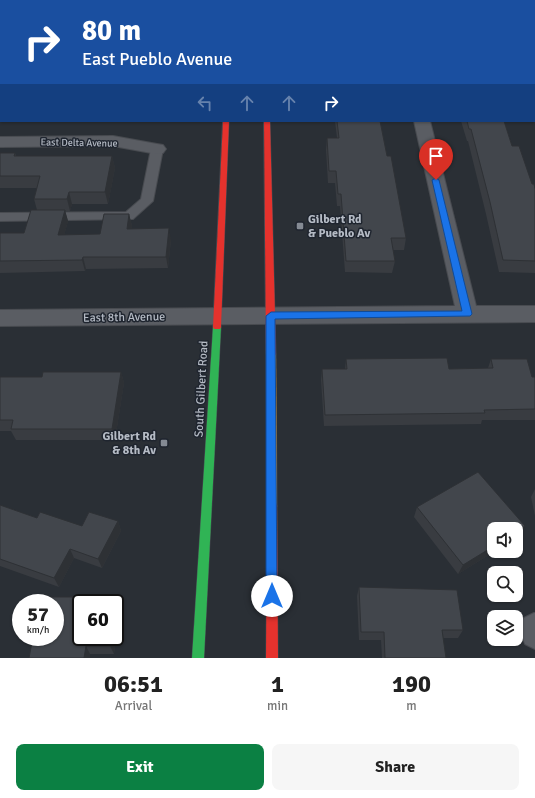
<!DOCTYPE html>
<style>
:root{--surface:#fff;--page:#f6f6f6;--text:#222;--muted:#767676;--accent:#0b8043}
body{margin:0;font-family:Signika,sans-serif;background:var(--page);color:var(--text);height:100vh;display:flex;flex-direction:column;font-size:15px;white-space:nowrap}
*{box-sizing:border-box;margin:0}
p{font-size:13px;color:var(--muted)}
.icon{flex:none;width:22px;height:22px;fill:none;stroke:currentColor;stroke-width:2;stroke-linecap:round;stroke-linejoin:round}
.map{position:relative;height:658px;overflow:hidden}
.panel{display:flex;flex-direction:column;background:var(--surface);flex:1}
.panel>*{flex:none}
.hud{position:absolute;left:0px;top:0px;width:535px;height:122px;box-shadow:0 1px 3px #0004;background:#1a4fa0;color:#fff;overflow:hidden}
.tools{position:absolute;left:487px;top:522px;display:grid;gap:8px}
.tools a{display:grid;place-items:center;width:36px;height:36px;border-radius:8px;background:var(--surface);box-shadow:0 1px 3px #0004;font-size:20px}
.speed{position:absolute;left:12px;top:594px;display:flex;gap:8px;font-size:20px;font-weight:700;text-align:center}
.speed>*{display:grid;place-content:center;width:52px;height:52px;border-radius:50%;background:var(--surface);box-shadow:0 1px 3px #0004;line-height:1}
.speed small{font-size:10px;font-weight:400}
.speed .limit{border:2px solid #111;border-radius:6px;background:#fff;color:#111}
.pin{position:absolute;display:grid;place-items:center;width:34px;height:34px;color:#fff;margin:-41px -17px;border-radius:50% 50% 50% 0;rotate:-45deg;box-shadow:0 0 4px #0007}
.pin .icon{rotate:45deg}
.me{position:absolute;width:44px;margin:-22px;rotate:0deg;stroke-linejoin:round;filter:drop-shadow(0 0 3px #0008)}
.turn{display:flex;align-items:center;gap:14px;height:84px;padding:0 16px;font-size:18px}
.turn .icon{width:52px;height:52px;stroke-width:2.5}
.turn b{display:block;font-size:28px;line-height:34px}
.lanes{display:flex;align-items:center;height:38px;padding:0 16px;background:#0003;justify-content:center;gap:20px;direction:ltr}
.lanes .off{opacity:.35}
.eta{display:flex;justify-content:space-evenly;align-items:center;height:68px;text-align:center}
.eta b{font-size:24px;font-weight:700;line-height:28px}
.button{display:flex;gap:8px;margin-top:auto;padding:8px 16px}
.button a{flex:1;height:46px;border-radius:8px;background:var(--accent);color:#fff;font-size:16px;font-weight:700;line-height:46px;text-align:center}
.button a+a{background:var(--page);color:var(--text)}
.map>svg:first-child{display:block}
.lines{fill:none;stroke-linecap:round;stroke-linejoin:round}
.lane-casing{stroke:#484b50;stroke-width:2}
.street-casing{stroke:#484b50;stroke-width:2}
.fast-casing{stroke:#484b52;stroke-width:1}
.slow-casing{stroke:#484b52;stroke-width:1}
.jam-casing{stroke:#484b52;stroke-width:1}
.lane{fill:#5a5d63;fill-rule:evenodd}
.street{fill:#5a5d63;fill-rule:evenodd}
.fast{fill:#30b455;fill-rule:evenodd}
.slow{fill:#ff9f0a;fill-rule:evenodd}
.jam{fill:#e5322d;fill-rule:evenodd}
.wall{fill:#393c41}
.shaded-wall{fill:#2e3135}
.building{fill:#42464c;stroke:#2e3135}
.route{fill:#1a73e8;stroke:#114b97}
.poi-dot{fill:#848a93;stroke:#1f252f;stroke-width:1.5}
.labels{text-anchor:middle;stroke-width:3;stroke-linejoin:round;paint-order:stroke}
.far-street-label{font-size:10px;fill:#b5bbc5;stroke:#1f252f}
.poi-label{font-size:12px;font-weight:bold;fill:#b5bbc5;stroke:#1f252f;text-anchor:start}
.street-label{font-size:12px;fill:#b5bbc5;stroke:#1f252f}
</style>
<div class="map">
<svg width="535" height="658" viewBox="0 0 535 658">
<rect width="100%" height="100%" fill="#2a2f35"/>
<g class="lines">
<!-- lane casing -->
<g class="lane-casing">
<path id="lane" d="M157 146 161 147 163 149 153 201 133 219 0 221V213L126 212 141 199 151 149 153 147Z"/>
</g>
<!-- street casing -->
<g class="street-casing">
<g id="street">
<rect x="387" y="0" width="14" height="1"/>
<path d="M414 121H430L476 306H535V322L0 326V310L455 306Z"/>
<path d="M113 136 157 144 163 145 166 149 163 153 157 154 113 146 0 147V137Z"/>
<path d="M534 613H535V649L525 644 519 628 524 618Z"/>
</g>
</g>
<!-- fast casing -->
<g class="fast-casing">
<g id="fast">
<rect x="229" y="0" width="6" height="1"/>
<path d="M217 324 220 325 221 327 204 658H192L213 327 214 325Z"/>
</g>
</g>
<!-- slow casing -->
<g class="slow-casing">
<path id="slow" d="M271 350 274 351 276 354 277 506 276 509 272 511 268 509 267 506 266 354 268 351Z"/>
</g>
<!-- jam casing -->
<g class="jam-casing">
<g id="jam">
<rect x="263" y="0" width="6" height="1"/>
<path d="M223 121H229L221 327 220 329H214L213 327Z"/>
<path d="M264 121H270L276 354 274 357H268L266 354Z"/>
<path d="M272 501 276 503 277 506 278 658H266L267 506 268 503Z"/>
</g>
</g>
<!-- lane -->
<use href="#lane" class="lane"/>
<!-- street -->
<use href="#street" class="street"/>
<!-- fast -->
<use href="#fast" class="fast"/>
<!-- slow -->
<use href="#slow" class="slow"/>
<!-- jam -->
<use href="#jam" class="jam"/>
</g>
<!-- wall -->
<g class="wall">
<path d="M0 0H42L41 1H1V113H0Z"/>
<path d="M425 0H533L534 1H426Z"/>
<path d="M534 1 535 3V95L534 94Z"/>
<path d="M335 121H380L387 156 406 238 404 250H393L395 261 392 273 345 272 340 206H337L335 183H328L326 150 327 138H337Z"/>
<path d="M461 121H504L512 146 532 184 535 189V273L499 272 486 214 468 141H467Z"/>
<path d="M0 153H15L16 156H112L115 168 108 204H72L70 211H65L68 221 64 235 100 234 129 214 132 226 131 229 171 240 168 268 86 269 85 271 0 273V233H24L37 210 34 199 37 188H0Z"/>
<path d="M346 359 449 369 488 368 491 359 532 377H535V420H482L481 424 324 426 321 380 322 369H345Z"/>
<path d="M121 372 124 383 115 440H16L11 431H0V377H42Z"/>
<path d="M535 489V516L531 497Z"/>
<path d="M0 505 37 518 82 526 118 521 121 531 102 568 74 558 59 587 0 566Z"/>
<path d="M417 507 519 536 494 551H495L458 574 414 517Z"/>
<path d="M359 587 463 630 458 638H443L446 658H382L381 640H359L357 596Z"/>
<path d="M116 597 120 606 114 654H90V658H29Z"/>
</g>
<!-- shaded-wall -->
<g class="shaded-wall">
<path d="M35 0H42L41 1H34Z"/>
<path d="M112 156 115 168 108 204 105 192Z"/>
<path d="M69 192 72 204 70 211 67 199Z"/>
<path d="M65 210 68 221 61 247 58 235Z"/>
<path d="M129 214 132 226 129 240 127 229Z"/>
<path d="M169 228 171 240 168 268 166 257Z"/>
<path d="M83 257 86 269 85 271 82 260Z"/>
<path d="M121 372 124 383 115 440 112 429Z"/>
<path d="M118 521 121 531 102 568 98 559Z"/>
<path d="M525 526 519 536 516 538V532Z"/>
<path d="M494 546V551H495L458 574 463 565Z"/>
<path d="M70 549 74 558 59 587 54 578Z"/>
<path d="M116 597 120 606 114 654 110 646 111 637H115V607Z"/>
<path d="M86 646 90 654V658H84Z"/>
</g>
<!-- building -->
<g class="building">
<path d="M0 0H35L34 1H1V101H0Z"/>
<rect x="323" y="0" width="39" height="1"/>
<path d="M431 0H533L534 1H431Z"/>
<path d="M534 1 535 3V82H534Z"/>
<path d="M337 121H380L387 156H391L406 238H391L395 261H346L341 194H338L336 171H329L327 138H339Z"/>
<path d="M467 121H504L512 146H519L532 184H534L535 189V261L503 260 490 202 471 129H469Z"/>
<path d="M0 153H15L14 156H112L105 192H69L67 199H34L40 176H0Z"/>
<path d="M31 210H65L58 235 100 234 104 214H129L127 229 169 228 166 257H83L82 260 0 261V233H24Z"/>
<path d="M447 358 449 369 493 368 491 359H527L532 377H535V409L484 410 485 413 325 415 322 369H347L346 359Z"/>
<path d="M43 372H121L112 429H11L13 420H0V377H42Z"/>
<path d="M478 472 525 526 516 532V529H494V546L463 565 417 507Z"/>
<path d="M0 505 37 518 40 512 82 526 89 512 118 521 98 559 70 549 54 578 0 559Z"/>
<path d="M359 587 457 590 463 630H442L446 658H385L384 632H361Z"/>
<path d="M41 597H116L115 607V603H81V637H111L110 646H86L84 658H29L33 637H55V603H39Z"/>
</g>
<!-- route -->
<path class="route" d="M436 178 439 180 472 314 470 316 275 319 277 596 276 601 272 602 267 601 266 596V316L271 312 462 311 432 180Z"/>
<!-- markers -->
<g class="poi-dot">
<rect x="296" y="222" width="8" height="8" rx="2"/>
<rect x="160" y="439" width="8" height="8" rx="2"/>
</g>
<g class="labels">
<!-- far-street labels -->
<g class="far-street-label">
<text transform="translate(79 142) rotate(1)" y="4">East Delta Avenue</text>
</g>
<!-- poi labels -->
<g class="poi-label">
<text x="308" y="223">Gilbert Rd<tspan x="308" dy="14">&amp; Pueblo Av</tspan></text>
<text x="156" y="440" text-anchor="end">Gilbert Rd<tspan x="156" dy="14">&amp; 8th Av</tspan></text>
</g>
<!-- street labels -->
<g class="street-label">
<text transform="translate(124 317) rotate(-1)" y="4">East 8th Avenue</text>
<text transform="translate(201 389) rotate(-87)" y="4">South Gilbert Road</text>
</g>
</g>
</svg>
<div class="tools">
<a><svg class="icon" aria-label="sound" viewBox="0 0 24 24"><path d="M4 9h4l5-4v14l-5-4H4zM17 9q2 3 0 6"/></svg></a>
<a><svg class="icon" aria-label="search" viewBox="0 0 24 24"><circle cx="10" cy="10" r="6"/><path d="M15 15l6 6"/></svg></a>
<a><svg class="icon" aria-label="layers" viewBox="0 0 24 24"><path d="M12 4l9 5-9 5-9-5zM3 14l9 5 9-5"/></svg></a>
</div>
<div class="speed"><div>57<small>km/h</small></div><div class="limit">60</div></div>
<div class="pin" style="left:436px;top:180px;background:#d93025"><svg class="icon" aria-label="arrive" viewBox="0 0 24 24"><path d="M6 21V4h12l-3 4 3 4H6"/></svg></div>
<svg class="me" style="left:272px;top:596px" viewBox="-20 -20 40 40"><circle r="19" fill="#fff"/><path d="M0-13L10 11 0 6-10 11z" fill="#1a73e8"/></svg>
<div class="hud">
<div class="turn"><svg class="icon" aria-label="right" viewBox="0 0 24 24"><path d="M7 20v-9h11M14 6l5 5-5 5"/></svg><div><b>80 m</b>East Pueblo Avenue</div></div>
<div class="lanes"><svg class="icon off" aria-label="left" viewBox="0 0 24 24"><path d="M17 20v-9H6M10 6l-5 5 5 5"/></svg><svg class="icon off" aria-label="ahead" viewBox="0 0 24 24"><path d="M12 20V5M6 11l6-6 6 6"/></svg><svg class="icon off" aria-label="ahead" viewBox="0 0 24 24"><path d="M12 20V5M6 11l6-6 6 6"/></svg><svg class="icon" aria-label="right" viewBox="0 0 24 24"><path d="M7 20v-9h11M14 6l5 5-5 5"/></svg></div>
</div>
</div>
<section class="panel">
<div class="eta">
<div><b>06:51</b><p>Arrival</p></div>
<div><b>1</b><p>min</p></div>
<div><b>190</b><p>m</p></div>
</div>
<div class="button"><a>Exit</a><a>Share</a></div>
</section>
